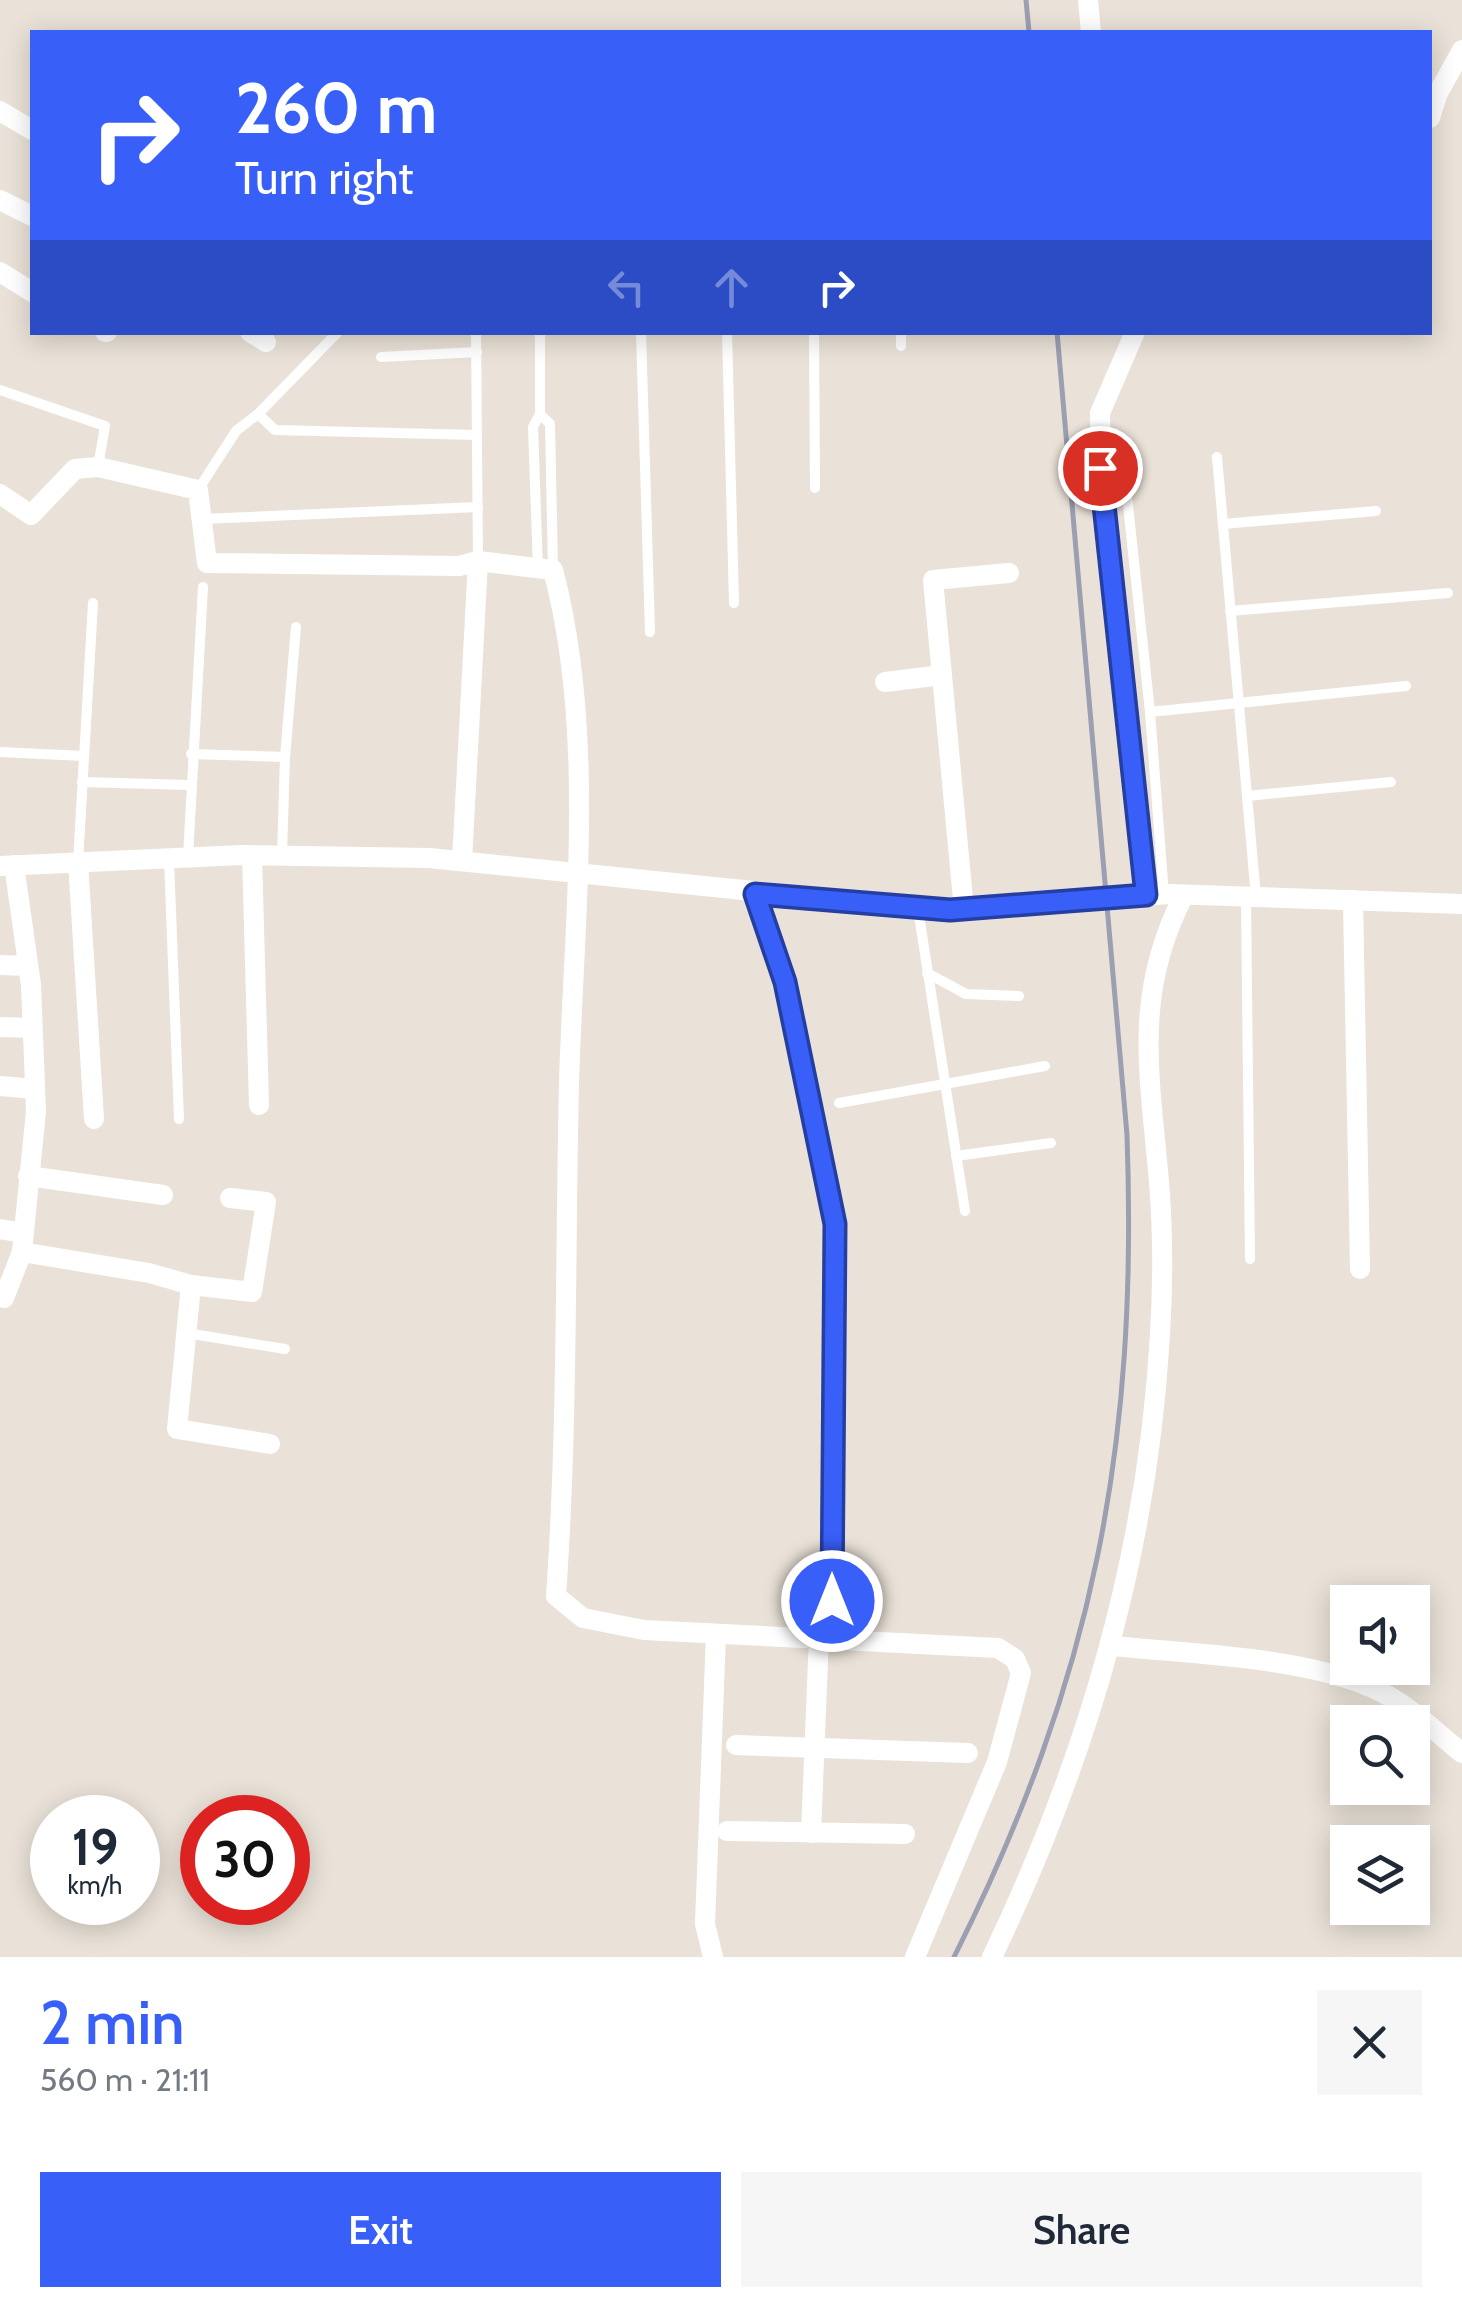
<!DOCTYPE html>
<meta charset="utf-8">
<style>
:root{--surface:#fff;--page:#f6f6f7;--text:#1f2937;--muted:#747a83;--accent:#385ff8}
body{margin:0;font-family:Cabin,sans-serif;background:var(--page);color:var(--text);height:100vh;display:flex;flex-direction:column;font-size:38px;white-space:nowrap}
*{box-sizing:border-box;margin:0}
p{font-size:32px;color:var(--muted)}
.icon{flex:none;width:55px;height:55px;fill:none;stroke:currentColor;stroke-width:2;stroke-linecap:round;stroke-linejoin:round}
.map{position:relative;height:1957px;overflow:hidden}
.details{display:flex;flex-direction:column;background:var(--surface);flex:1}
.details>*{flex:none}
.top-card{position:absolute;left:30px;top:30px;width:1402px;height:305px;border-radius:0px;box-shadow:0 5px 25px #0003;background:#385ff8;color:#fff;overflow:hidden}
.tools{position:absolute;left:1330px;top:1585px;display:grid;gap:20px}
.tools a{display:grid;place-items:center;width:100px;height:100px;border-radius:0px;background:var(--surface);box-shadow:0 5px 25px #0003;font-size:50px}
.speed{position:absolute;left:30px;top:1795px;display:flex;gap:20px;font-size:50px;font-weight:700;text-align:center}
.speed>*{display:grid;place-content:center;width:130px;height:130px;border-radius:50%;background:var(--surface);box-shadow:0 5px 25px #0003;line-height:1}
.speed small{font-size:25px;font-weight:400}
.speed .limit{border:15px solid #d22;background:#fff;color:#111}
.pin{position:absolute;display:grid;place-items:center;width:85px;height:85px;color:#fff;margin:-42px;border:5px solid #fff;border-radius:50%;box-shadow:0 2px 10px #0007}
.me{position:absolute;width:110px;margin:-55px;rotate:0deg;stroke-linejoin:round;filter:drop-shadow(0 0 8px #0008)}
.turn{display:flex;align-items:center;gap:35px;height:210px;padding:0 40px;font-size:45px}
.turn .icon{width:130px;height:130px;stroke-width:2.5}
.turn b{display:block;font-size:70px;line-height:85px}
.lanes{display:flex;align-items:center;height:95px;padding:0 40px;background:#0003;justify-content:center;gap:50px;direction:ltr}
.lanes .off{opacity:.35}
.round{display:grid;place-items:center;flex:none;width:105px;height:105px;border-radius:0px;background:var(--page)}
.headline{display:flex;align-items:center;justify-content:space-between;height:170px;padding:0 40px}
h1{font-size:60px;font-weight:600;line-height:75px;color:var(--accent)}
.action{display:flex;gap:20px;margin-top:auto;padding:20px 40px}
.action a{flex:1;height:115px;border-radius:0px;background:var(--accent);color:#fff;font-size:40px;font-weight:600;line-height:115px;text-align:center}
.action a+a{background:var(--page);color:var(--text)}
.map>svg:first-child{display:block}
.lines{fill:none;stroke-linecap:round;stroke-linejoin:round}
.lane{stroke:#fff;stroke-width:10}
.street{stroke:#fff;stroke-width:20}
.rail{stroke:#9c9fb2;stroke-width:5}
.route-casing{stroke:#243ea1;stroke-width:25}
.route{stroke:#385ff8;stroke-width:18}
</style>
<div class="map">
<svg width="1462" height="1957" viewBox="0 0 1462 1957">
<rect width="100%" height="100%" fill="#eae2d8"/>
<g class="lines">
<!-- lane -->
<g class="lane">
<path d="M476 332 478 560"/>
<path d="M641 332 650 632"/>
<path d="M727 332 734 603"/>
<path d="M814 332 815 488"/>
<path d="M901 332V346"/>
<path d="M381 357 477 352"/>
<path d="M0 390 105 426 98 467"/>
<path d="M258 414 338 332"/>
<path d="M540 414 550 424 553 570"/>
<path d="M1217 457 1256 897"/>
<path d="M1125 477 1150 712 1406 686"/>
<path d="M198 490 236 431 258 414 275 430 477 435"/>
<path d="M202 519 478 507"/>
<path d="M1223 524 1376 511"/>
<path d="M538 569 533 427 540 414V332"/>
<path d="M1230 611 1448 593"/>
<path d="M1150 712 1164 895"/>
<path d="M0 752 84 756"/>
<path d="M191 754 285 757 296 627"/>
<path d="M82 782 190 785"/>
<path d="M1247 796 1391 782"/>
<path d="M282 855 285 757"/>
<path d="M188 857 203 587"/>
<path d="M169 859 179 1119"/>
<path d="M78 862 93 603"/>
<path d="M1246 898 1250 1259"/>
<path d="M918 909 965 1211"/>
<path d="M927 973 966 994 1019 996"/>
<path d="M839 1103 1045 1066"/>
<path d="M956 1156 1051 1143"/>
<path d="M186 1333 285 1349"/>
</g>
<!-- street -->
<g class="street">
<path d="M1088 0 1091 32"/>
<path d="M0 111 32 130"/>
<path d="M1430 118 1437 95 1462 50"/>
<path d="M0 200 32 216"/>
<path d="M0 272 32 292"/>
<path d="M105 332H107"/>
<path d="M250 332 266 342"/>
<path d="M1135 332 1100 413 1101 467 1146 895"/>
<path d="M0 494 31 515 75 469 98 467 198 490 207 563 459 566 478 561 553 570C596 731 574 917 569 1082 565 1253 568 1425 556 1596L583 1618 644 1630 998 1648 1015 1659 1021 1673 997 1762 915 1957"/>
<path d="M885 682 942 675"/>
<path d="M252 855 259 1105"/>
<path d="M462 861 478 561"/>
<path d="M78 862 94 1119"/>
<path d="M14 865 31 985 36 1111 22 1252 149 1273 191 1285 177 1429 270 1444"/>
<path d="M0 866 242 855 429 858 950 911 1169 894 1462 904"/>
<path d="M755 894 785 983 835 1224 832 1638"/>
<path d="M1353 900 1360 1269"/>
<path d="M964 910 933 580 1009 573"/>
<path d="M0 965 28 966"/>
<path d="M0 1027 32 1028"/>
<path d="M0 1086 35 1089"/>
<path d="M28 1176 163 1195"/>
<path d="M0 1229 23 1233"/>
<path d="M191 1285 252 1292 266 1202 230 1198"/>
<path d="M4 1298 22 1252"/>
<path d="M1113 1646C1190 1654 1312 1657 1381 1692 1410 1706 1437 1733 1462 1753"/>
<path d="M736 1745 968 1753"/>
<path d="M727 1831 905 1834"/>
<path d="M811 1833 819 1637"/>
<path d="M713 1957 705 1924 716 1634"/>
<path d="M992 1957C1087 1760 1148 1553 1160 1334 1163 1285 1163 1231 1159 1182 1150 1075 1132 995 1184 895"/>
</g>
<!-- rail -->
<g class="rail">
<path d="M1026 0 1029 32"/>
<path d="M954 1957C1094 1678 1138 1446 1127 1135L1057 332"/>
</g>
</g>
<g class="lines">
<!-- route casing -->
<g class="route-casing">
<path id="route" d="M832 1601 835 1224 785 982 755 894 950 910 1146 895 1100 468"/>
</g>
<!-- route -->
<use href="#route" class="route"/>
</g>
</svg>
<div class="tools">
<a><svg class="icon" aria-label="sound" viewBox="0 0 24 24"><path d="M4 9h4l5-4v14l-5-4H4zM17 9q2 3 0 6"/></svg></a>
<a><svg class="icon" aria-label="search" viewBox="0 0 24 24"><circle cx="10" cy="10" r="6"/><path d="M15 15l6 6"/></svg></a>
<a><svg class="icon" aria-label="layers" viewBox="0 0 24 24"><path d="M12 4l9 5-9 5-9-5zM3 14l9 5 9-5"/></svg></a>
</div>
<div class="speed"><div>19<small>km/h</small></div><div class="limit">30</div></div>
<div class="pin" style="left:1100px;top:468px;background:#d93025"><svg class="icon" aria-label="arrive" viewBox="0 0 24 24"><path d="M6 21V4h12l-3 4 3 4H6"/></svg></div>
<svg class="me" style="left:832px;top:1601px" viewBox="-20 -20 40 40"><circle r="17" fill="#385ff8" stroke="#fff" stroke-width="3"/><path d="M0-11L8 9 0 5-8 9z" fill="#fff"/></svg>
<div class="top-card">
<div class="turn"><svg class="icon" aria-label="right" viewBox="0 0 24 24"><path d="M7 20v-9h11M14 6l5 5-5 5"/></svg><div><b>260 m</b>Turn right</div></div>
<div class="lanes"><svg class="icon off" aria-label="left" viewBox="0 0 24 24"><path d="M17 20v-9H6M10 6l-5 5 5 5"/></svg><svg class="icon off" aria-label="ahead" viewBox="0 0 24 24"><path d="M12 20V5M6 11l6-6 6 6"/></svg><svg class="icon" aria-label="right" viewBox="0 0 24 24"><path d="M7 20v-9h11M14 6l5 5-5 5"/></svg></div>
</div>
</div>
<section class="details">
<div class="headline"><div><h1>2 min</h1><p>560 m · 21:11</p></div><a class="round"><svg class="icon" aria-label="close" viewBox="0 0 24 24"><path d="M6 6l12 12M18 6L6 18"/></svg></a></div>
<div class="action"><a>Exit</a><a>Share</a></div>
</section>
